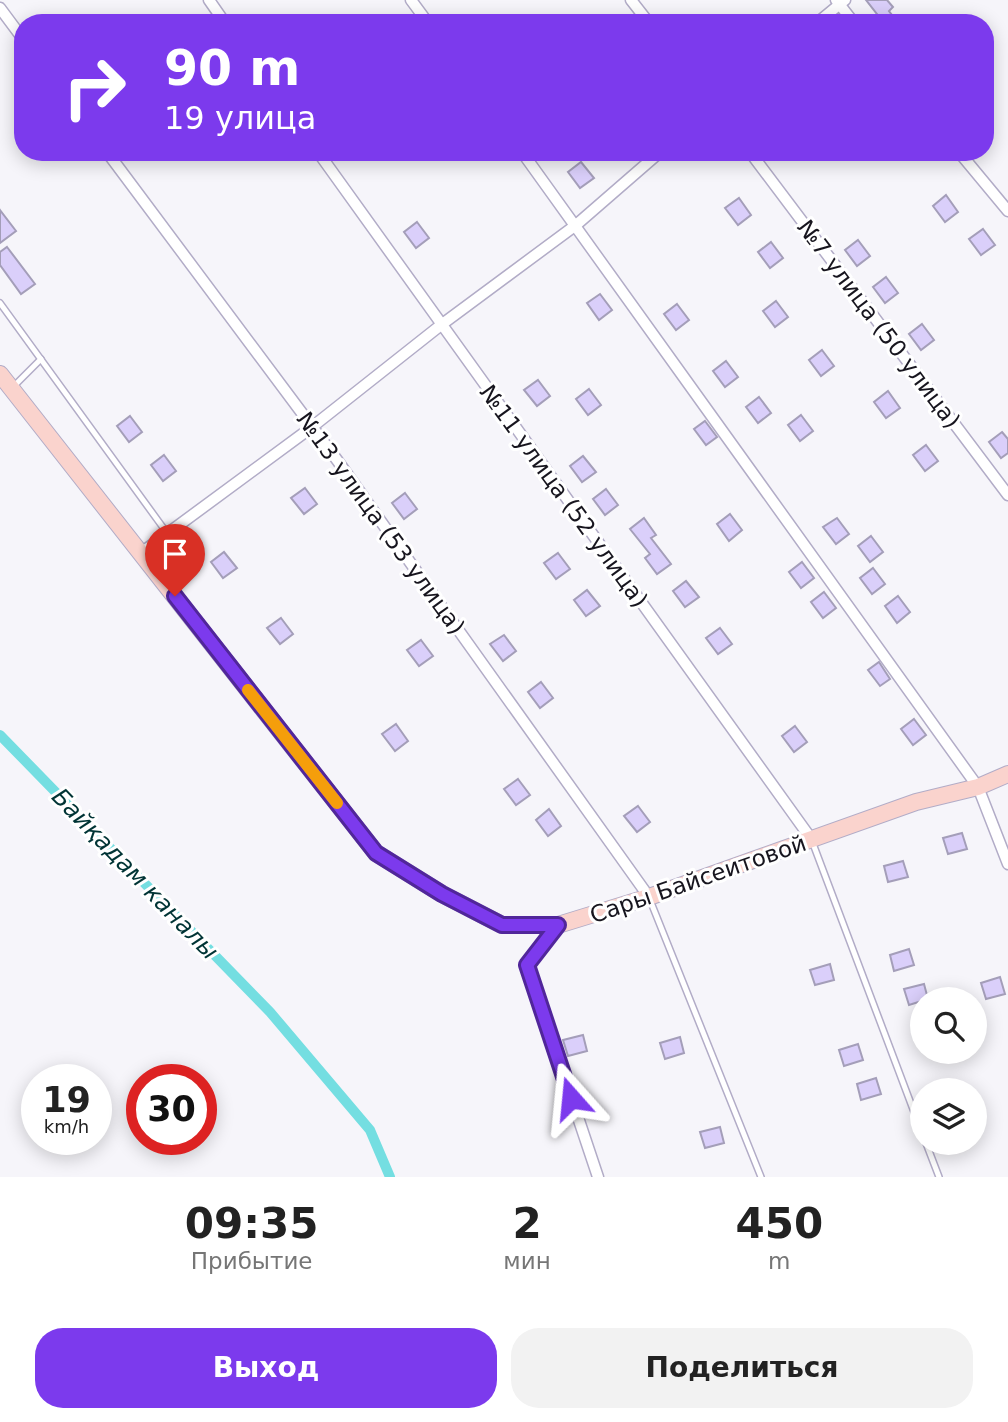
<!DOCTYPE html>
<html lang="ru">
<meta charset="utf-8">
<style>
:root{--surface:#fff;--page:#f2f2f2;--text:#222;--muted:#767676;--accent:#7c3aed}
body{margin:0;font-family:"DejaVu Sans",sans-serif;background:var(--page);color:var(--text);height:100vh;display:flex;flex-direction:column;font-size:26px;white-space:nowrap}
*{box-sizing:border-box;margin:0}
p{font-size:23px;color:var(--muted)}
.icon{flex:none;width:38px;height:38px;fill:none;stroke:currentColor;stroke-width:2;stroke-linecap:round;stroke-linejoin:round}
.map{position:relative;height:1177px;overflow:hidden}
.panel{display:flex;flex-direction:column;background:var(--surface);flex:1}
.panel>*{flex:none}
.top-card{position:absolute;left:14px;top:14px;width:980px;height:147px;border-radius:28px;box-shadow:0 4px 18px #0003;background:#7c3aed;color:#fff;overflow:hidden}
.tools{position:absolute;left:910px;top:987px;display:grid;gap:14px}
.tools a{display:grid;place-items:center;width:77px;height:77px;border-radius:50%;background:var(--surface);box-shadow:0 4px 18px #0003;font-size:35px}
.speed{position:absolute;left:21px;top:1064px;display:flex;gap:14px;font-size:35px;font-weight:700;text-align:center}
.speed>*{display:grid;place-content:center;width:91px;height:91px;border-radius:50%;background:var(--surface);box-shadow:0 4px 18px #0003;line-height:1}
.speed small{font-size:18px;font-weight:400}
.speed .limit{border:10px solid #d22;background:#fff;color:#111}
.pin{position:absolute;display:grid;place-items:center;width:60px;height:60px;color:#fff;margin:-72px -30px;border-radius:50% 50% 50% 0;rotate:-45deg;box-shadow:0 0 7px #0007}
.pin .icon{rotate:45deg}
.me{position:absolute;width:77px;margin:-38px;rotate:342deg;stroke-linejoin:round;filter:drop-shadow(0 0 5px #0008)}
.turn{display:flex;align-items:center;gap:24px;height:147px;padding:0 35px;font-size:32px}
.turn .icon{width:91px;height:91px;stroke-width:2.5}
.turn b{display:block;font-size:49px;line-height:60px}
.eta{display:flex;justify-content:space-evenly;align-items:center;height:119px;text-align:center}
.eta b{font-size:42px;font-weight:700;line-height:49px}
.action{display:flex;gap:14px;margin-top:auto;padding:14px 35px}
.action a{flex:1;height:80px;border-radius:28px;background:var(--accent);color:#fff;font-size:28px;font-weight:700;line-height:80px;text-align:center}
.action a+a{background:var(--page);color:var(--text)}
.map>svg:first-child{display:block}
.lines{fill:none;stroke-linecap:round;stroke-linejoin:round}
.canal{stroke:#74dee1;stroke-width:10}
.building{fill:#dacffa;stroke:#a49eb9;stroke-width:2}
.lane-casing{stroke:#b2acc7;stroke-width:8}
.street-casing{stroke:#b2acc7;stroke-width:13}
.secondary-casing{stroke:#b2acc7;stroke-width:18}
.lane{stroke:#fff;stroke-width:5}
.street{stroke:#fff;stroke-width:10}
.secondary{stroke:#fad3cd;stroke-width:16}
.route-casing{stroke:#51269a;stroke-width:18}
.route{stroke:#7c3aed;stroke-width:12}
.slow{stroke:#f59e0b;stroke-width:12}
.labels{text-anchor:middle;stroke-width:6;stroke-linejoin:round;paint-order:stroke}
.street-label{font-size:23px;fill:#17151e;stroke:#fff}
.water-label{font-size:24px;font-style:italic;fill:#003435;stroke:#fff}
</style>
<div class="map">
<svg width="1008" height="1177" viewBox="0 0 1008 1177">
<rect width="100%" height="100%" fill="#f6f5fa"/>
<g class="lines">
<!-- canal -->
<path class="canal" d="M0 735 270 1012 370 1130 390 1177"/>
</g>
<!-- building -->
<g class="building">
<path d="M866 0H887L893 7 889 11 898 23H884Z"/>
<path d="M581 162 594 178 580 188 568 172Z"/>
<path d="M946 195 958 212 945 222 933 206Z"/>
<path d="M739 198 751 215 738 225 725 208Z"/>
<path d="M0 210 16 231 0 243Z"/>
<path d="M417 222 429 238 416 248 404 232Z"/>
<path d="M983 229 995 245 981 255 969 239Z"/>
<path d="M858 240 870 256 857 266 845 250Z"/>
<path d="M771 242 783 258 770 268 758 252Z"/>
<path d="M7 247 35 284 21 294 0 265V252Z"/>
<path d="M886 277 898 293 885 303 873 287Z"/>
<path d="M600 294 612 310 599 320 587 303Z"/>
<path d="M776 301 788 317 775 327 763 311Z"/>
<path d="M677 304 689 320 676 330 664 314Z"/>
<path d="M922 324 934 340 921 350 909 334Z"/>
<path d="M822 350 834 366 821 376 809 360Z"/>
<path d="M726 361 738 377 725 387 713 371Z"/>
<path d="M538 380 550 396 537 406 524 390Z"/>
<path d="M589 389 601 405 588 415 576 399Z"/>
<path d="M888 391 900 408 886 418 874 402Z"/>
<path d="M759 397 771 413 758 423 746 407Z"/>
<path d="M801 415 813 431 800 441 788 425Z"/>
<path d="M130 416 142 432 129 442 117 426Z"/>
<path d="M705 421 717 437 706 445 694 429Z"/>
<path d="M1002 432 1008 439V453L1001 458 989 442Z"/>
<path d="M926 445 938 461 925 471 913 455Z"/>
<path d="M164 455 176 471 163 481 151 465Z"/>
<path d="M583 456 596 472 582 482 570 466Z"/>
<path d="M305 488 317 504 304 514 291 498Z"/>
<path d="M606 489 618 505 605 515 593 499Z"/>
<path d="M405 493 417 509 404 519 392 503Z"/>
<path d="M730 514 742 530 729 541 717 524Z"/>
<path d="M644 518 656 535 651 538 671 564 657 574 645 558 650 554 630 529Z"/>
<path d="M837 518 849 534 836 544 823 527Z"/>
<path d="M871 536 883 552 870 562 858 546Z"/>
<path d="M224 552 237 568 223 578 211 562Z"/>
<path d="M558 553 570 569 556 579 544 563Z"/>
<path d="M802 562 814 578 801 588 789 572Z"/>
<path d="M873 568 885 584 872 594 860 578Z"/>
<path d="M686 581 699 597 685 607 673 591Z"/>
<path d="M587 590 600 606 586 616 574 600Z"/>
<path d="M824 592 836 608 823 618 811 602Z"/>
<path d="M898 596 910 612 897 623 885 606Z"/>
<path d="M281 618 293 634 280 644 267 628Z"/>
<path d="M720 628 732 644 718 654 706 638Z"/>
<path d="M504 635 516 651 503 661 490 644Z"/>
<path d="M421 640 433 656 419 666 407 650Z"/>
<path d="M879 662 890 679 880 686 868 670Z"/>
<path d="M541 682 553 698 540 708 528 692Z"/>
<path d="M914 719 926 735 913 745 901 729Z"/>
<path d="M396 724 408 741 395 751 382 734Z"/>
<path d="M795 726 807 742 794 752 782 736Z"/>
<path d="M518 779 530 795 516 805 504 789Z"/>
<path d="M638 806 650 822 637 832 624 816Z"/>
<path d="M549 809 561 826 548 836 536 820Z"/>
<path d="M962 833 967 849 948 854 943 838Z"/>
<path d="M903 861 908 877 888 882 884 866Z"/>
<path d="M909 949 914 965 894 971 890 955Z"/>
<path d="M830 964 834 980 815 985 810 970Z"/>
<path d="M1000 977 1005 994 986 999 981 983Z"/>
<path d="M924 984 928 999 909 1005 904 989Z"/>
<path d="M583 1035 587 1051 568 1056 563 1040Z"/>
<path d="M680 1037 684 1053 665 1059 660 1043Z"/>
<path d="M858 1044 863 1060 844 1066 839 1050Z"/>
<path d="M876 1078 881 1094 861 1100 857 1084Z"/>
<path d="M720 1127 724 1143 705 1148 700 1132Z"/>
</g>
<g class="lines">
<!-- lane casing -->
<g class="lane-casing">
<g id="lane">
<path d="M0 303 167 533"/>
<path d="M14 386 41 359"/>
<path d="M812 841 922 1133"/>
<path d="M650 900 761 1177"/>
<path d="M926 1143 939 1177"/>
</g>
</g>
<!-- street casing -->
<g class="street-casing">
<g id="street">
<path d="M209 0 225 23"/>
<path d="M411 0 428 23"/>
<path d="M631 0 649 23"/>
<path d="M836 0 854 23"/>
<path d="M0 8 23 39"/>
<path d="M817 23 845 0"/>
<path d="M107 152 337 460 649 897"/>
<path d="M318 152 812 840"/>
<path d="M522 152 978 787 1008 864"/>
<path d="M750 152 1008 495"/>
<path d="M959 152 1008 211"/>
<path d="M141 553 312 427 441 325 576 225 660 152"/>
<path d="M558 925 527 965 598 1177"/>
</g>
</g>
<!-- secondary casing -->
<g class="secondary-casing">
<path id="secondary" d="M0 374 376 853 442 894 502 925H558L649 897 916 802 978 787 1008 774"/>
</g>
<!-- lane -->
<use href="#lane" class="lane"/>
<!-- street -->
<use href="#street" class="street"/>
<!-- secondary -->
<use href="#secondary" class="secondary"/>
</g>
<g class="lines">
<!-- route casing -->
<g class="route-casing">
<path id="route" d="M175 596 376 853 442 894 502 925H558L527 965 571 1098"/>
</g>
<!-- route -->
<use href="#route" class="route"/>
<!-- slow -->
<path class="slow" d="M248 690 337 803"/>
</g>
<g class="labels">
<!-- street labels -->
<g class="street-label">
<text transform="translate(879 324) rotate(53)" y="8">№7 улица (50 улица)</text>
<text transform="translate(564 496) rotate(54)" y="8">№11 улица (52 улица)</text>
<text transform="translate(381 523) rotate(54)" y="8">№13 улица (53 улица)</text>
<text transform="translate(698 879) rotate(-19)" y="8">Сары Байсеитовой</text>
</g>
<!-- water labels -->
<g class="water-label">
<text transform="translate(135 874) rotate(46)" y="8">Байқадам каналы</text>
</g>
</g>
</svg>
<div class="tools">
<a><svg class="icon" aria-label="search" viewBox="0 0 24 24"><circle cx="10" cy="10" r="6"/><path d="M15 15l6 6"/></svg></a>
<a><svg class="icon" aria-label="layers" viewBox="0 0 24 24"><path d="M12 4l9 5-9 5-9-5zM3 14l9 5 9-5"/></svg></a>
</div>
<div class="speed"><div>19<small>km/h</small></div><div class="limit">30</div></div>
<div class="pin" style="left:175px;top:596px;background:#d93025"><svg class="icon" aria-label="arrive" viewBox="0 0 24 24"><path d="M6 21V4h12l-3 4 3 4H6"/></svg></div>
<svg class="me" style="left:571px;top:1098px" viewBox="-20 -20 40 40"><path d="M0-17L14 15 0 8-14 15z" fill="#7c3aed" stroke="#fff" stroke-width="4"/></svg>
<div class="top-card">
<div class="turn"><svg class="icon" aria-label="right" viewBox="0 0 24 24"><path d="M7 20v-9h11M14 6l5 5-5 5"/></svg><div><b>90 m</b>19 улица</div></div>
</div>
</div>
<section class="panel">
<div class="eta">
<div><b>09:35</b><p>Прибытие</p></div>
<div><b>2</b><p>мин</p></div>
<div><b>450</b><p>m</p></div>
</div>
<div class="action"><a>Выход</a><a>Поделиться</a></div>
</section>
